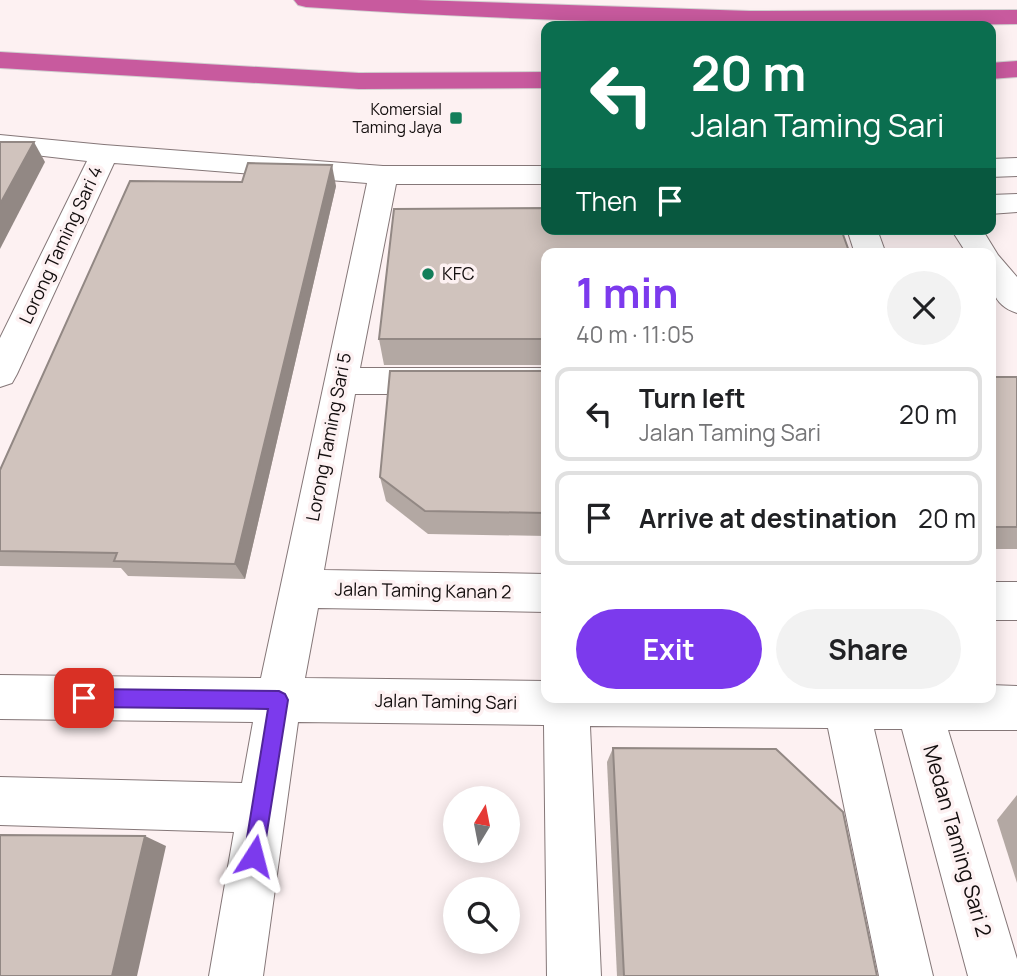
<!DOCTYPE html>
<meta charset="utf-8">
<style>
:root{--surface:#fff;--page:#f2f2f2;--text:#202124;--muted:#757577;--line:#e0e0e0;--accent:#7c3aed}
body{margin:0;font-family:Manrope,sans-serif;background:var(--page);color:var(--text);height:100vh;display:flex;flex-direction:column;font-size:26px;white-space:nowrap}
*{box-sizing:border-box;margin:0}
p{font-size:23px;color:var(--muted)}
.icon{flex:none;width:38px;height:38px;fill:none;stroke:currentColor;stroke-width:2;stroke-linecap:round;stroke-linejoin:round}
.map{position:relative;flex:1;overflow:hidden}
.panel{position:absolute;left:541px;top:248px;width:455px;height:455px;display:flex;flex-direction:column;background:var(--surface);border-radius:14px;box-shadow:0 4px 18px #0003}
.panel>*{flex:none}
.banner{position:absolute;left:541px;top:21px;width:455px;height:214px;border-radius:14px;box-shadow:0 4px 18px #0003;background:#0b6e4f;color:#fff;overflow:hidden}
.needle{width:46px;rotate:10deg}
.controls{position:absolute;left:443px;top:786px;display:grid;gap:14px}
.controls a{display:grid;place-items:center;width:77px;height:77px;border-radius:50%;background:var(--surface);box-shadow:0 4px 18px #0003;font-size:35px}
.pin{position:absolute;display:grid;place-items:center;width:60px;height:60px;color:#fff;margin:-30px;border-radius:14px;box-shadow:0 4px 10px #0006}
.me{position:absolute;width:77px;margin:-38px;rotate:9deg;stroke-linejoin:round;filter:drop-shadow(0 0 5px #0008)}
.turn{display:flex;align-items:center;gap:24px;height:147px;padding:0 35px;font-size:32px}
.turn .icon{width:91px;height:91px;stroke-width:2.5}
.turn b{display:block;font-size:49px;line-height:60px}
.then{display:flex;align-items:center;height:66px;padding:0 35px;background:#0003;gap:14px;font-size:26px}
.round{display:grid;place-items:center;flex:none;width:74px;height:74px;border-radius:37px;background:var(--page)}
.overview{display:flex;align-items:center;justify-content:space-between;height:119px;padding:0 35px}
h1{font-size:42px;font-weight:700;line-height:52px;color:var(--accent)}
.primary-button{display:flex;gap:14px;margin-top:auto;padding:14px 35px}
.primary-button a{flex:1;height:80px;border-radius:42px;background:var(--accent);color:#fff;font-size:28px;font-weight:700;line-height:80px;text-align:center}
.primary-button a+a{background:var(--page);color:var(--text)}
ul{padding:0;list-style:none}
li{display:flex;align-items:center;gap:21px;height:94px;margin:0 14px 10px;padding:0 21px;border:4px solid var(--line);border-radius:14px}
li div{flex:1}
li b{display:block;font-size:26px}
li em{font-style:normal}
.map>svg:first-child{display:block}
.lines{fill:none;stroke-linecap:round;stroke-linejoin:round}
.minor-casing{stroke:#857778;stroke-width:2}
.highway-casing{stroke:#d0cfcf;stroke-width:2}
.minor{fill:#fff;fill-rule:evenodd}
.highway{fill:#c85a9e;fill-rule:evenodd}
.wall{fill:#b3a8a3}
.shaded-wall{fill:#928884}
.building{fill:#d0c3bd;stroke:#928884;stroke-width:2}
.route{fill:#7c3aed;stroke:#51269a;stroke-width:2}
.poi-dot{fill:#137e5a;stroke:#fdf1f2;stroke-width:2.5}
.labels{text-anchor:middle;stroke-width:7;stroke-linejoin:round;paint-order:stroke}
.far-poi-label{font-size:16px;fill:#130e0e;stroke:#fdf1f2;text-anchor:end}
.street-label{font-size:18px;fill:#130e0e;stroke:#fdf1f2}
.poi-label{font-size:18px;fill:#130e0e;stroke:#fdf1f2;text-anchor:start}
.near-street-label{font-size:21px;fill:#130e0e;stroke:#fdf1f2}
</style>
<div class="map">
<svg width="1017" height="976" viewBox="0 0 1017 976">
<rect width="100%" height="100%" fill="#fdf1f2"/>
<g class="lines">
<!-- minor casing -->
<g class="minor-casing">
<g id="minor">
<path d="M0 135 104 145 383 166H546V184H396L360 368H546V394H355L324 570 546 574V612L318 608 305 678 546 681V698H990V685L1017 686V730H948L1017 959V976H968L902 729H874L933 976H879L828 728 590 726 601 976H547L544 725 298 722 263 976H209L234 832 0 825V777L242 783 253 722 0 719V675L261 678 367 183 114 163 17 374 12 383 0 387V338L87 161 0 151Z"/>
<path d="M1017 158V176L990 177V159Z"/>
<path d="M1017 194V212L990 214V195Z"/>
<path d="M847 229H877L886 254H855Z"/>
<path d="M951 229H982L998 255 1017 277V313C988 304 990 279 990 254H967Z"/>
<rect x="990" y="582" width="27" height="38"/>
</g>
</g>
<!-- highway casing -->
<g class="highway-casing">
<g id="highway">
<path d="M294 0H417L750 11 1017 10V24C780 28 543 23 306 7L298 5Z"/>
<path d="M0 52 359 73 546 72V88L359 89 0 68Z"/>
<path d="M1017 61V77L990 79V63Z"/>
</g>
</g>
<!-- minor -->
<use href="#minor" class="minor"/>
<!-- highway -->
<use href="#highway" class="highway"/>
</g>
<!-- wall -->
<g class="wall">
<path d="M242 182 336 186 245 579 128 576 121 568 0 566V470Z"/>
<path d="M546 254V365H384L379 339Z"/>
<path d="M546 371V536L428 534 386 501 380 477Z"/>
<rect x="990" y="377" width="27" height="172"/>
<path d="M613 748 877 976H617L607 762Z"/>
<path d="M1017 795V883L997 820Z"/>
</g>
<!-- shaded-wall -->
<g class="shaded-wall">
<path d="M34 142 45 162 0 249V204Z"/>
<path d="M332 165 336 186 245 579 235 564Z"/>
<path d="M145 836 166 846 137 976H112Z"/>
</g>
<!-- building -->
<g class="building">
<path d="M0 142H34L0 204Z"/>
<path d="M248 163 332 165 235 564 114 561 117 553 0 551V470L130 181 242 182Z"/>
<path d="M546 208V229H841L850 254H546V339H379L394 209Z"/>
<path d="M390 371H546V513L425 511 380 477Z"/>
<rect x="990" y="377" width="27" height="150"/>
<path d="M613 748 776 749 843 812 877 976H624Z"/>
<path d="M0 835 145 836 112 976H0Z"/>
</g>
<!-- route -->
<path class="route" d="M84 689 279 691 285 694 288 700 262 863 254 866 247 863 244 856 268 709 84 707 77 705 74 698 77 692Z"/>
<!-- markers -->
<g class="poi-dot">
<rect x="449" y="111" width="14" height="14" rx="3.5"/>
<circle cx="428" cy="274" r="7"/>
</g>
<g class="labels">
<!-- far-poi labels -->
<g class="far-poi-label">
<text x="442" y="115">Komersial<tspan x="442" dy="18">Taming Jaya</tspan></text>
</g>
<!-- street labels -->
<g class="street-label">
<text transform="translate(61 245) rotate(-65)" y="6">Lorong Taming Sari 4</text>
<text transform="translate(329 437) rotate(-79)" y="6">Lorong Taming Sari 5</text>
<text transform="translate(423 591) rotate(1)" y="6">Jalan Taming Kanan 2</text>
<text transform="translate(446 702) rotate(1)" y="6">Jalan Taming Sari</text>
</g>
<!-- poi labels -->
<g class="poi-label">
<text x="442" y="280">KFC</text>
</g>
<!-- near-street labels -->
<g class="near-street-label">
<text transform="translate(957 841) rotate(74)" y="7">Medan Taming Sari 2</text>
</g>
</g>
</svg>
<div class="controls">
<a><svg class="needle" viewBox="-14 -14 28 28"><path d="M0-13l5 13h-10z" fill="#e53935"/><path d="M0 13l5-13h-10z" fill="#757577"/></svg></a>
<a><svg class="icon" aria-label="search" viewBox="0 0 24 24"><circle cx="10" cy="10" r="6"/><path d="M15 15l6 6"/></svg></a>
</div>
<div class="pin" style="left:84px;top:698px;background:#d93025"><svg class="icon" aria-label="arrive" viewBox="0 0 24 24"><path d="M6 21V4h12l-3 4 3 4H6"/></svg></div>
<svg class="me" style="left:254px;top:856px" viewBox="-20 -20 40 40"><path d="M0-17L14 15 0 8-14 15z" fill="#7c3aed" stroke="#fff" stroke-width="4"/></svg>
<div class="banner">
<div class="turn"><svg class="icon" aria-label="left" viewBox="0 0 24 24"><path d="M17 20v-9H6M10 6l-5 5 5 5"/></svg><div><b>20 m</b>Jalan Taming Sari</div></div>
<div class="then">Then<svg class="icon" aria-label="arrive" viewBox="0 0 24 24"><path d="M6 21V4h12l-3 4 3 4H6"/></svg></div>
</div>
<section class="panel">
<div class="overview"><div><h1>1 min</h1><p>40 m · 11:05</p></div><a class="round"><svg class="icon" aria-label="close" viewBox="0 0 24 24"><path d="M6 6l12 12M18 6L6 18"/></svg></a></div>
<ul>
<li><svg class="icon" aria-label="left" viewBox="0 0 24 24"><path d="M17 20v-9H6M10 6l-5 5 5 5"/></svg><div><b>Turn left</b><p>Jalan Taming Sari</p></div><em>20 m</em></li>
<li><svg class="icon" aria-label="arrive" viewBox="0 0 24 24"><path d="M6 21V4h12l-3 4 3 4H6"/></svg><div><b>Arrive at destination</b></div><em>20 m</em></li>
</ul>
<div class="primary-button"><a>Exit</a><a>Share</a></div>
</section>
</div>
